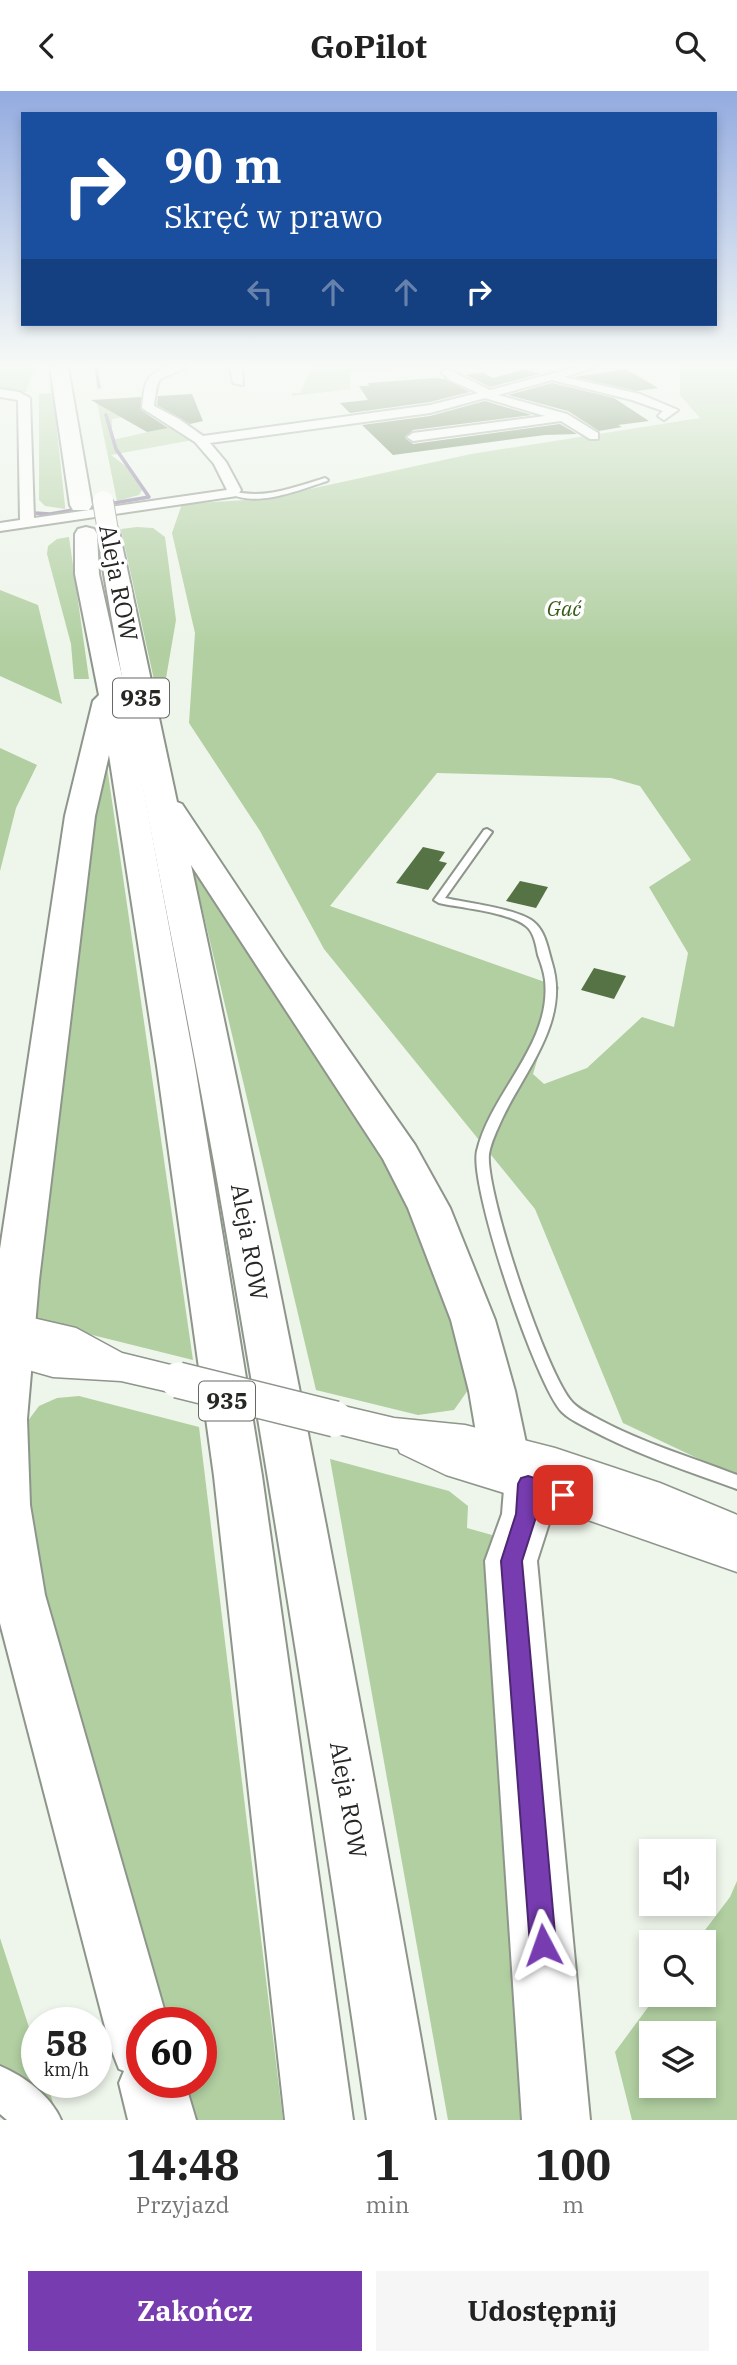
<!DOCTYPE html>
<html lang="pl">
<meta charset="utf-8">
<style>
:root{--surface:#fff;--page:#f6f6f6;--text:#222;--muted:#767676;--accent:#783cb1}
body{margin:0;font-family:"IBM Plex Serif",serif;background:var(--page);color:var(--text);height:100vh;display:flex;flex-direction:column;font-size:26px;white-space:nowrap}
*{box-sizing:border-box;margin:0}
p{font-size:23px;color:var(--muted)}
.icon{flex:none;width:38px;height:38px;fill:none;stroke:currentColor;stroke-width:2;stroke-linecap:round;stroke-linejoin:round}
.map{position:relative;height:2029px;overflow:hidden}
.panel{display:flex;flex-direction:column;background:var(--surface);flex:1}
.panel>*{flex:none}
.top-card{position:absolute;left:21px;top:21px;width:696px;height:214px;border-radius:0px;box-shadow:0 4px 10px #0003;background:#1a4fa0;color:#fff;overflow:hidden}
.buttons{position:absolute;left:639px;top:1748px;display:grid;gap:14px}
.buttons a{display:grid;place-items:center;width:77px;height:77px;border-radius:0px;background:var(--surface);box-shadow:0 4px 10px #0003;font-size:35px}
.speed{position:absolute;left:21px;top:1916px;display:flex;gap:14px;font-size:35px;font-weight:700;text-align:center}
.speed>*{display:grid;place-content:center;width:91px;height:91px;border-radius:50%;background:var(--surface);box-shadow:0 4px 10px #0003;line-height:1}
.speed small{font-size:18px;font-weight:400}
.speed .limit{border:10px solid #d22;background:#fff;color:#111}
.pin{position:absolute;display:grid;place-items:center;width:60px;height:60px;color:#fff;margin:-30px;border-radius:14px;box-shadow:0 4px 10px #0006}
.me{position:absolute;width:77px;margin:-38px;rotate:356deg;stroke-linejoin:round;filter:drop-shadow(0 0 5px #0008)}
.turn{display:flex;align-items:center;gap:24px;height:147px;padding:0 28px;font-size:32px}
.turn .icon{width:91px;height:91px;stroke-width:2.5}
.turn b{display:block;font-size:49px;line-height:60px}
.lanes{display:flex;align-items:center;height:66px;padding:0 28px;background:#0003;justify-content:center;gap:35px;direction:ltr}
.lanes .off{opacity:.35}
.eta{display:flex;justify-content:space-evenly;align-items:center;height:119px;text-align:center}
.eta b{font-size:42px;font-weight:800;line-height:49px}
.cta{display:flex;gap:14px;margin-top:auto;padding:14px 28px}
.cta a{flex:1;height:80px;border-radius:0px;background:var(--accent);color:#fff;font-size:28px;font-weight:800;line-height:80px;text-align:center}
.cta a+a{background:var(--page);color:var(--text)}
header{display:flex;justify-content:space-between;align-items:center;height:91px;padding:0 28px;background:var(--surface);font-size:32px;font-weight:800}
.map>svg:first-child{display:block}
.green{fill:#b1cfa1;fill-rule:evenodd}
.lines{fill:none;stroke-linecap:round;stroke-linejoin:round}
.stream{stroke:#897a9e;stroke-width:3.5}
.building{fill:#557344}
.service-casing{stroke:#8e958b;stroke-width:4}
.minor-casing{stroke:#8e958b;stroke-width:4}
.tertiary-casing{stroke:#8e958b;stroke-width:3}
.primary-casing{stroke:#8e958b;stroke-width:4}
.service{fill:#fff;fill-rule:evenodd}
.minor{fill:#fff;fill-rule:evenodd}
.tertiary{fill:#fff;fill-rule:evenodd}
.primary{fill:#fff;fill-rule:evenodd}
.tertiary-bridge-casing{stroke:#8e958b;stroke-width:38;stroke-linecap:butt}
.primary-bridge-casing{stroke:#8e958b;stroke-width:22;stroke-linecap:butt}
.tertiary-bridge{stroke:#fff;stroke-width:35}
.primary-bridge{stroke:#fff;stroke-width:20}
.route{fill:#783cb1;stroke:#4e2773;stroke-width:2}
.labels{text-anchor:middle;stroke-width:7;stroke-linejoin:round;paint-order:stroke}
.far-park-label{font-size:21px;font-style:italic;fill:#355d17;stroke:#fff}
.shield{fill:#fff;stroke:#666864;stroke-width:2}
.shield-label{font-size:23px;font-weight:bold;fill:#242722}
.street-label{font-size:24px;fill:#242722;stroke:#fff}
</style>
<header><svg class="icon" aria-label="back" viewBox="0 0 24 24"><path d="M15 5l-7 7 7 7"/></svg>GoPilot<svg class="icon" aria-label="search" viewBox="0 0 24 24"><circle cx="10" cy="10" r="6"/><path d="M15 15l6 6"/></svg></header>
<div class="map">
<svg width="737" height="2029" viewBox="0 0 737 2029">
<rect width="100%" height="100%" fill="#eef5ea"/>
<!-- green -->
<g class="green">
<path d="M0 276H34L26 301 0 300Z"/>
<path d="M312 276H517L350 281V298L293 305 291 302H300Z"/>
<path d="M680 276H737V1386L623 1332 535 1118 324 858 260 740 189 632 195 542 172 442 182 413 245 409 296 401 471 363 700 327 680 304ZM437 682 611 687 640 695 691 769 649 796 688 862 674 936 642 926 587 977 544 993 533 983 559 896 330 815Z"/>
<path d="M53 302 65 415V418L45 415 39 409V303Z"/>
<path d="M97 312 151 321 112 328V349L170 336V331L193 349 111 364 128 377 142 399 139 404 117 410Z"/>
<path d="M137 436 153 437 165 446 176 529 166 587 154 589 121 438Z"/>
<path d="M69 446 89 588H74L71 553 47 463 48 455 57 448Z"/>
<path d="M0 499 38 514 62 613 0 585Z"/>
<path d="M103 648 193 1269 32 1229Z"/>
<path d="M0 657 37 674 16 717 0 780Z"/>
<path d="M190 766 367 1036 421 1134 463 1268 468 1299 454 1319 418 1324 316 1299Z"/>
<path d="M79 1305 199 1336 283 2029H186L176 1992H201V1932H159L40 1501 24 1370V1335L39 1315 57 1307Z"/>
<path d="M330 1368 449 1400 468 1415 467 1437 492 1444 533 2029H448Z"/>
<path d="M737 1790V2029H632L615 1961 657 1904H704V1852L696 1851 730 1806ZM651 1942H704V1995H651Z"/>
<path d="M0 1847 37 1961V1992H47L56 2022 0 1977Z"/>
</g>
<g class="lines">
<!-- stream -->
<g class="stream">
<path d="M96 276 99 296"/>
<path d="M35 422 50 423 149 406 116 358 106 324"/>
</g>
</g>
<!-- building -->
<g class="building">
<path d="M524 278 540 283 490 296 466 284 482 281 493 287Z"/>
<path d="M626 278 658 297 637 300 574 286Z"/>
<path d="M435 287 445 288 470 301 430 311 350 322 340 312 368 309 359 295H369L368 292Z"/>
<path d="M552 292 614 307 649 330 618 334 622 336 599 340 568 320 508 304Z"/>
<path d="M192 303 203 330 190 333 157 314 158 305Z"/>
<path d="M141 306V319L168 337 147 341 91 309Z"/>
<path d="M485 310 532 324 413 339 405 347 413 353 560 333 577 343 545 344 393 364 362 334 430 325Z"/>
<path d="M423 756 445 761 439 770 447 772 428 799 396 792Z"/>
<path d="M520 790 548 796 536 817 506 810Z"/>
<path d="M594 877 626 885 614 908 581 899Z"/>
</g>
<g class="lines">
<!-- service casing -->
<g class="service-casing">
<g id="service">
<path d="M325 387 328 389 327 390C299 399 257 417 229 402L232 400C264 409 295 396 325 387Z"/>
<path d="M487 738 492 741 445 807C467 812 522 818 536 833 546 843 548 859 552 872 570 930 525 979 502 1028 497 1039 491 1051 489 1063 485 1100 547 1286 573 1312 580 1319 591 1324 600 1329 643 1352 691 1366 737 1384V1398C687 1380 636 1363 589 1338 580 1333 569 1328 562 1321 536 1294 469 1096 477 1060 491 1001 552 953 545 889 544 881 541 872 538 864 536 854 534 841 526 835 509 821 461 817 439 812L434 809 484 739Z"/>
</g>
</g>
<!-- minor casing -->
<g class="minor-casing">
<g id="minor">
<path d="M168 276H185C159 294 159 275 154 315L179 328 203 345 430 314 478 302 450 289 441 281 447 278 490 299 577 276H596L564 286 640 303 678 319 664 329 658 325 663 320 632 309 552 289 498 304 567 323 598 342V348H590L561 330 413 350 407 346 413 342 545 325 485 307 430 322 210 352 226 371 241 399 237 405 0 440V432L20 429 18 309 0 306V298L19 301 30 307 34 427 227 399 214 373 195 351 142 317C145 294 143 284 168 276Z"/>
<path d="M230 276H242L243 294 233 292Z"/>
<path d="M0 1975C24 1985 51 2005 61 2029H7L0 2023Z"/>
</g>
</g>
<!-- tertiary casing -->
<g class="tertiary-casing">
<g id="tertiary">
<path d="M11 1222 76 1237 122 1262 191 1279 196 1289 191 1299 178 1303 121 1290 53 1286 0 1271V1251L9 1248 0 1245V1225Z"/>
<path d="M335 1313 394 1327 465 1334 555 1357 660 1392 735 1423 737 1424V1481L562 1420 446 1384 400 1362 398 1358 322 1339 317 1328 322 1317Z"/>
</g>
</g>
<!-- primary casing -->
<g class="primary-casing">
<g id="primary">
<path d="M50 276H68L92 414 89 419H73L70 414Z"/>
<path d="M108 433 116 435 119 440 177 711 182 713 285 868 415 1054 450 1117 495 1229 515 1300 526 1352 546 1378 554 1393 552 1423 537 1470 590 2029H522L485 1470 502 1423 504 1398 479 1359 469 1300 451 1229 408 1117 383 1068 191 774C281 1191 362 1609 435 2029H367C321 1711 271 1394 215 1077 177 865 131 653 97 440L100 435Z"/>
<path d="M86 436 94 438 97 443 99 483 124 594 195 975 262 1385 353 2029H285L214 1385 157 975 109 664 95 725 39 1189 27 1328 30 1414 45 1504 168 1932H142V1992H185L196 2029H128L119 1992 124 1980 119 1978 110 1955 0 1532V1158L65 725 93 610 99 604 75 483V443L78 438Z"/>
</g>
</g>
<!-- service -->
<use href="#service" class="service"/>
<!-- minor -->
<use href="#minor" class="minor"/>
<!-- tertiary -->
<use href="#tertiary" class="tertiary"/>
<!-- primary -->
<use href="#primary" class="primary"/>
<!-- tertiary-bridge casing -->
<g class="tertiary-bridge-casing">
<path id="tertiary-bridge" d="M178 1289 335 1328"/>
</g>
<!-- primary-bridge casing -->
<g class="primary-bridge-casing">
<path id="primary-bridge" d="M103 410 108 440"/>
</g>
<!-- tertiary-bridge -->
<use href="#tertiary-bridge" class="tertiary-bridge"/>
<!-- primary-bridge -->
<use href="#primary-bridge" class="primary-bridge"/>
</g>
<!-- sky -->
<linearGradient id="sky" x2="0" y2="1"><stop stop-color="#93abe0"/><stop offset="0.49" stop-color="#f7faf6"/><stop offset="1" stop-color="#f7faf6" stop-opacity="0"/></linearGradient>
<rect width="737" height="560" fill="url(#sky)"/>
<!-- route -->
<path class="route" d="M528 1385 570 1398 573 1404 570 1410 563 1413 538 1405 537 1423 522 1470 556 1854 552 1863 543 1867 534 1863 530 1854 501 1470 516 1423 518 1393 521 1387Z"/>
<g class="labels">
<!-- far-park labels -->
<g class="far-park-label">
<text x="564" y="525">Gać</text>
</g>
<!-- shield labels -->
<g class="shield">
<rect x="113" y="587.5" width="56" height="39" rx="5"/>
<rect x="199" y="1290.5" width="56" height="39" rx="5"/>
</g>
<g class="shield-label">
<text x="141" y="615">935</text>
<text x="227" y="1318">935</text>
</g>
<!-- street labels -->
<g class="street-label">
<text transform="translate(118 492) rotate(79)" y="8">Aleja ROW</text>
<text transform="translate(249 1151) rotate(80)" y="8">Aleja ROW</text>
<text transform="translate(348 1709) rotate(80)" y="8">Aleja ROW</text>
</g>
</g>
</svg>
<div class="buttons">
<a><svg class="icon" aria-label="sound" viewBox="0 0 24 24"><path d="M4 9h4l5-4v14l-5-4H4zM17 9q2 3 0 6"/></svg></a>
<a><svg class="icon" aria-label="search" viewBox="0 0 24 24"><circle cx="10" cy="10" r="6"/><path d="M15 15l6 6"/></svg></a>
<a><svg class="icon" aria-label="layers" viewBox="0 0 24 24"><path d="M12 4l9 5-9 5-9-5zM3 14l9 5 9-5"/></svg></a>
</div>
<div class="speed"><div>58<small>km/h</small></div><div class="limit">60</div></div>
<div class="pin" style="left:563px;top:1404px;background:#d93025"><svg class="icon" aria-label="arrive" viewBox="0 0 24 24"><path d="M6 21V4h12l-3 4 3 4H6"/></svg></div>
<svg class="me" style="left:543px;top:1854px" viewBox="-20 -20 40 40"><path d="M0-17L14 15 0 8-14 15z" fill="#783cb1" stroke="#fff" stroke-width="4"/></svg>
<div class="top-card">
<div class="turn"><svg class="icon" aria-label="right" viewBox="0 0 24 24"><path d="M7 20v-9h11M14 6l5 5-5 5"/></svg><div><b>90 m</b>Skręć w prawo</div></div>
<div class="lanes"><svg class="icon off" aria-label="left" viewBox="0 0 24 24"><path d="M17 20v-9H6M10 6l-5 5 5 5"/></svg><svg class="icon off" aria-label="ahead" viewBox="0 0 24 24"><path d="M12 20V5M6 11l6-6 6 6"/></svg><svg class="icon off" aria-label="ahead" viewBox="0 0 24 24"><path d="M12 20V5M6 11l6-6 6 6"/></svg><svg class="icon" aria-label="right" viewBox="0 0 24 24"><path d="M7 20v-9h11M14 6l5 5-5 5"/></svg></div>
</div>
</div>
<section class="panel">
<div class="eta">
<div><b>14:48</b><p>Przyjazd</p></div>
<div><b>1</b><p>min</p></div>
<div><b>100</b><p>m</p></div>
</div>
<div class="cta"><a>Zakończ</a><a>Udostępnij</a></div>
</section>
